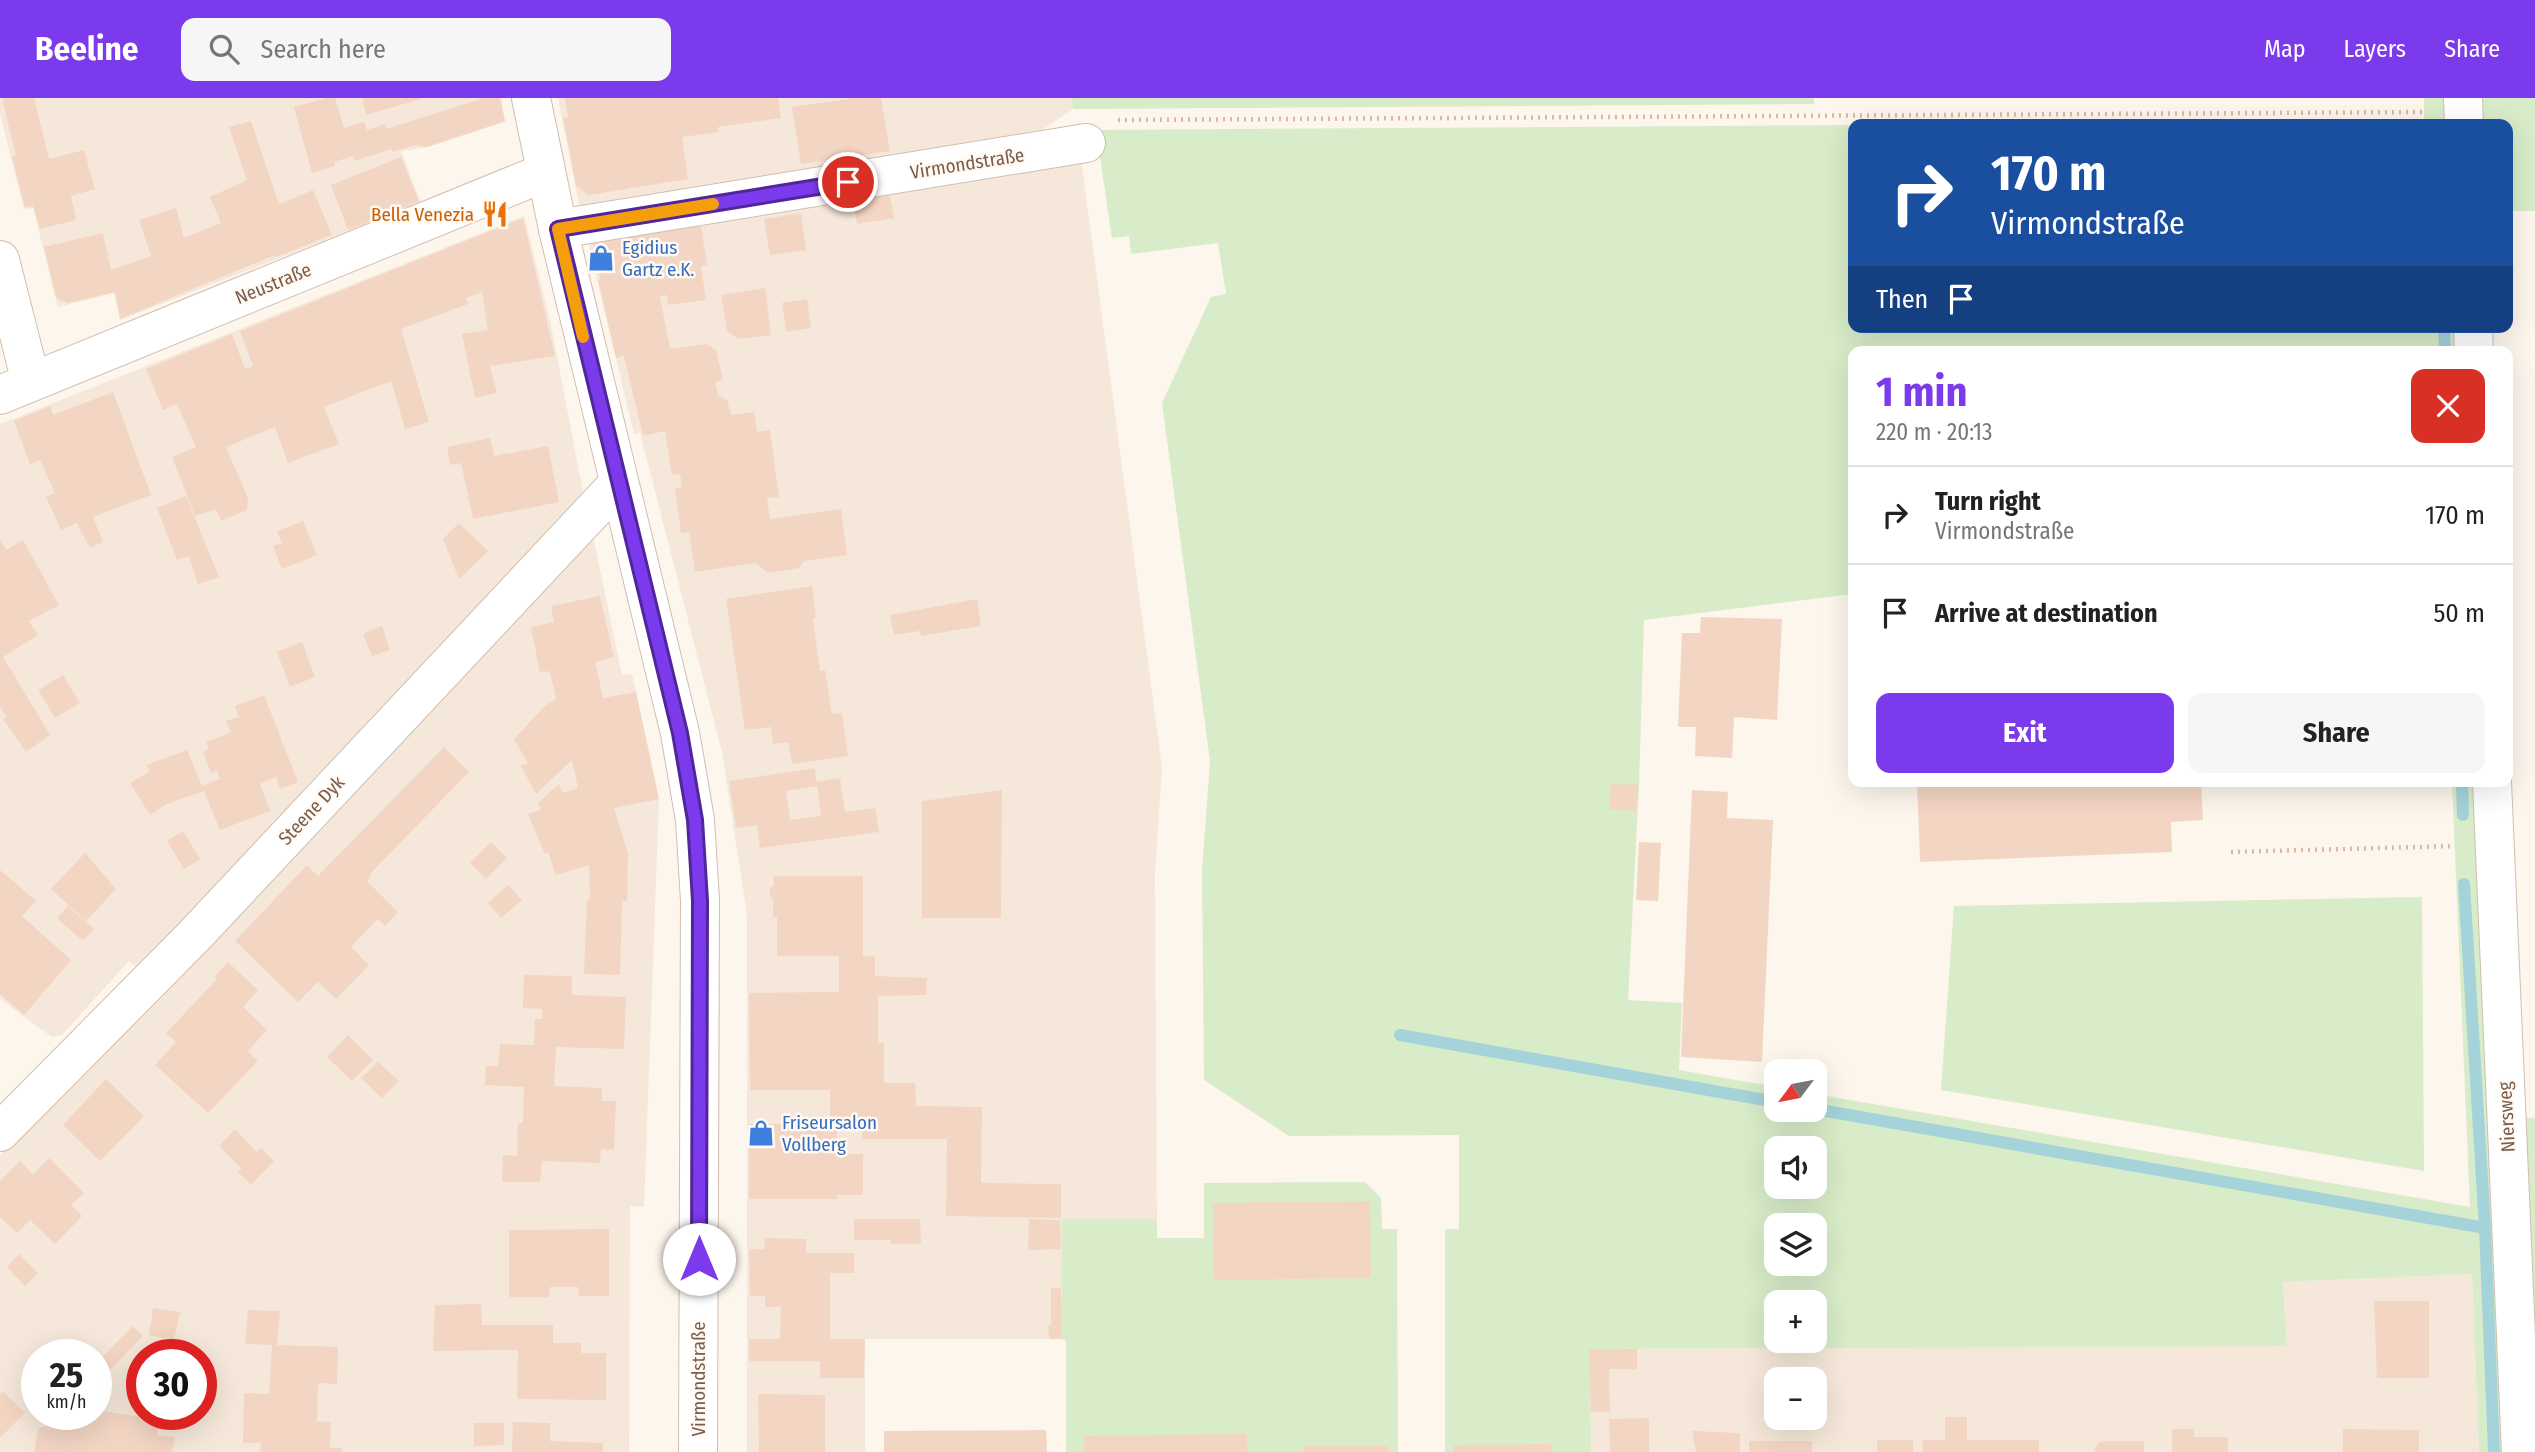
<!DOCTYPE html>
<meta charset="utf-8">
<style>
:root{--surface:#fff;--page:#f6f6f6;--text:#222;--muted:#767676;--line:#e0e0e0;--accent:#7c3aed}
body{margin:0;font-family:"Fira Sans Condensed",sans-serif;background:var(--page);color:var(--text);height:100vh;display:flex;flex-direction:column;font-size:26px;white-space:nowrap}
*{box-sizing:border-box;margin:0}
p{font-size:23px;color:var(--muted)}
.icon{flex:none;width:38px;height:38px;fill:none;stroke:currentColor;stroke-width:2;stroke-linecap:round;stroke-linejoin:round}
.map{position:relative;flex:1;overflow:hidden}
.drawer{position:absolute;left:1848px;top:248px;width:665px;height:441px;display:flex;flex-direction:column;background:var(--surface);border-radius:14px;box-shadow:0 7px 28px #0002}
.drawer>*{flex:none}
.hud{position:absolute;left:1848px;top:21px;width:665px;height:214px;border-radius:14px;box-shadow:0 7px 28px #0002;background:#1a4fa0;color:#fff;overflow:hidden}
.needle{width:46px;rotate:238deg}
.controls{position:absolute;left:1764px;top:961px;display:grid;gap:14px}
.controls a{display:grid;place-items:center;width:63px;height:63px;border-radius:14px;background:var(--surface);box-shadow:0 7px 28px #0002;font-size:35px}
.speed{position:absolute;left:21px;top:1241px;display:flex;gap:14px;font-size:35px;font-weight:700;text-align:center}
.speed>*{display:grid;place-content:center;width:91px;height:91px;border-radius:50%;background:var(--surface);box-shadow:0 7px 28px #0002;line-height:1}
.speed small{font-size:18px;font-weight:400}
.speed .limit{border:10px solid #d22;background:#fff;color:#111}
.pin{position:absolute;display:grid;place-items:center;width:60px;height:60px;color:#fff;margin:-30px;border:4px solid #fff;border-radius:50%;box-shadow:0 2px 7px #0007}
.me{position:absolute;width:77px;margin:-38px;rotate:0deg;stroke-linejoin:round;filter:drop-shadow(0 0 5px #0008)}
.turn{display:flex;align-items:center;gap:24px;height:147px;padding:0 28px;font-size:32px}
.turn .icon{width:91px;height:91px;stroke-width:2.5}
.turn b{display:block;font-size:49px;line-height:60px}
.then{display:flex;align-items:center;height:66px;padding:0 28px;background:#0003;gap:14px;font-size:26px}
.round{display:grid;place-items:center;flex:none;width:74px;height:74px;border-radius:14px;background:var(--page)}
.headline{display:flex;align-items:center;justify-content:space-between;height:119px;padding:0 28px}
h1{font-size:42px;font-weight:700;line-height:52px;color:var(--accent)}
.primary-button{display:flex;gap:14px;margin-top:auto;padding:14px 28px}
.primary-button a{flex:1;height:80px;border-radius:14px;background:var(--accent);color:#fff;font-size:28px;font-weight:700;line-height:80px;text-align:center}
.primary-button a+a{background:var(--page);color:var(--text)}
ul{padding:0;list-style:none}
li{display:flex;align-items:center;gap:21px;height:98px;padding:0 28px;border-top:2px solid var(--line)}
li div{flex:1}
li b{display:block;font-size:26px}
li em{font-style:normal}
header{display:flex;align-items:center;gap:42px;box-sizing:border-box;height:98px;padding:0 35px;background:var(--accent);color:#fff}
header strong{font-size:33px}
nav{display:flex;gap:38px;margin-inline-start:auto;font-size:24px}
.search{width:490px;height:63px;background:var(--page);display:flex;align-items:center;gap:18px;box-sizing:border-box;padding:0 24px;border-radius:14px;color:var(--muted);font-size:26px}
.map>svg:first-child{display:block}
.residential{fill:#f5e8da;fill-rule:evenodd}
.green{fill:#d8ecc9;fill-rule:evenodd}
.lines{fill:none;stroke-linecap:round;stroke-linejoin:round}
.stream{stroke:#a5d3da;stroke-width:12}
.building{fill:#f3d5c3;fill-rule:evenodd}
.minor-casing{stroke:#d1beb0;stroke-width:40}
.path{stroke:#d9b8a5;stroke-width:4.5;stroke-dasharray:2 5;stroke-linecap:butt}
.minor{stroke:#fff;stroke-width:38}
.route-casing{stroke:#51269a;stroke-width:18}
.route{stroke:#7c3aed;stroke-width:12}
.slow{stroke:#f59e0b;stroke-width:12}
.labels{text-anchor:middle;stroke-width:5;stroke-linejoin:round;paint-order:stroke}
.street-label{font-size:19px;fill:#7a5c4d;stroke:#fffaf3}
.food-label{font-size:19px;fill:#c56008;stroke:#fffaf3;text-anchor:end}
.shop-label{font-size:19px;fill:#366cbe;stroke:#fffaf3;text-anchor:start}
</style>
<header>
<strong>Beeline</strong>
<div class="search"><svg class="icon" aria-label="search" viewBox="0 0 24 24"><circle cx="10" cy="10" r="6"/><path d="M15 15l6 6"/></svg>Search here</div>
<nav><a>Map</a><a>Layers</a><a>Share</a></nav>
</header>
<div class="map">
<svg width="2535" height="1354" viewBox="0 0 2535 1354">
<rect width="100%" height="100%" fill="#fdf6ec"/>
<!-- residential -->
<g class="residential">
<path d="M0 0H501L505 24 428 49 401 53 421 105 120 222 114 195 58 209 33 110 24 111 0 16Z"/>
<path d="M558 0H1072L1073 11 1024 44 580 111Z"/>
<path d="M1081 61 1162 669 1155 775 1157 1121H1062V1241H865V1354H747V817L722 654 640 335 634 336 586 136Z"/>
<path d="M524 118 550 222 585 404 138 871 129 863 62 937 52 939 0 901V326Z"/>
<path d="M592 433 622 577 632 576 659 701 644 1109 630 1108 629 1354H0V1058ZM37 1256H96V1316H37ZM142 1256H201V1316H142Z"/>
<path d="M2472 1176 2479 1354H1591L1590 1251 2287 1247 2283 1184ZM1776 1281H1815V1320H1776Z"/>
</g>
<!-- green -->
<g class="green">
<path d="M1072 0H1814V6L1073 11Z"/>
<path d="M2424 0H2448L2449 26H1902L2424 23Z"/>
<path d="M2476 0H2535V113H2508V26H2477Z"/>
<path d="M1853 27V229H2457L2458 254H1853V496L1644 522 1639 687 1628 902 1682 905 1679 972 1776 989V1012H1815V996L2470 1109 2452 684H2476L2505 1354H2479L2472 1176 2283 1184 2287 1248 1590 1251 1591 1354H1445V1131H1459V1037L1289 1038 1204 982 1202 773 1210 663 1162 305 1211 199 1226 196 1218 145 1131 156 1129 138 1112 140 1096 32ZM1776 1050H1815V1088H1776ZM1776 1127H1815V1166H1776ZM1776 1204H1815V1242H1776Z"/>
<path d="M2422 799 2424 1073 1941 992 1954 808Z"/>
<path d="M2518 1020H2535V1354Z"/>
<path d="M1365 1084 1381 1100 1382 1131H1397L1398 1354H1066V1243L1062 1241V1121H1157V1140H1204V1085Z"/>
</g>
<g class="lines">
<!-- stream -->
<g class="stream">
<path d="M2444 229 2445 254"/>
<path d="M2462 684 2463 717"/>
<path d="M2464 786 2485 1130 2494 1354"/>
<path d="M1400 937 1776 1004"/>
<path d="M1815 1011 2485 1130"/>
</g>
</g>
<!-- building -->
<g class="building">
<path d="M2 0H34L49 61 84 52 95 91 71 98 76 122 40 131 33 108 25 110 12 59 16 58Z"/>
<path d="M327 0H335L344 30 364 24 367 32 385 26 386 31 484 0H500L505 23 427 49 415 47 393 54 392 51 354 63 353 58 334 64 335 68 312 75 294 9Z"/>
<path d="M362 0H421V1L366 17Z"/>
<path d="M565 0H778L781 20 718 29 719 34 682 39 688 81 589 97 576 88 563 20 568 19Z"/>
<path d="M855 0H881L890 53 801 66 792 9Z"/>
<path d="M251 23 279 106 313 92 332 137 276 159 275 157 120 221 115 194 68 205 56 200 44 149 103 135 111 172 151 158 139 122 176 110 184 140 221 125 210 99 247 82 229 29Z"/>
<path d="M401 59 419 103 348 132 331 87Z"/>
<path d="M889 94 894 120 857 126 853 99Z"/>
<path d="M801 115 806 152 770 157 764 121Z"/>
<path d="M523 120 555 258 490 268 497 295 475 300 462 236 488 232 482 194 466 200 468 206 401 231 429 324 405 331 391 283 324 309 339 346 288 365 275 329 226 349 248 400 247 412 221 423 216 411 195 418 172 359 196 349 195 347 177 306 163 312 146 271 232 236 245 271 253 268 240 233Z"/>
<path d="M701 128 707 167 701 168 706 202 668 207 667 197 660 198 670 251 706 246 716 252 723 282 715 284 718 297 727 302 731 317 754 314 757 334 770 332 779 399 767 400 770 421 841 411 847 457 804 463 799 470 768 475 755 465 695 474 689 434 681 435 675 390 682 389 680 376 672 377 665 333 643 338 624 258 616 260 598 182H600L593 144Z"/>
<path d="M765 190 771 237 738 241 727 233 721 197Z"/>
<path d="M807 201 811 230 786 234 782 205Z"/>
<path d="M113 294 151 397 93 419 103 444 90 450 77 425 61 432 46 399 55 395 40 362 30 366 14 323 50 308 53 317Z"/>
<path d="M490 340 494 358 548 348 559 404 473 421 461 365 450 367 447 349Z"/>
<path d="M186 398 219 479 198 486 189 458 177 462 157 410Z"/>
<path d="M303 423 317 457 282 471 273 448 282 445 277 433Z"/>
<path d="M459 425 488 453 459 481 443 441Z"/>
<path d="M0 441 6 452 23 442 59 507 29 523 38 537 3 559 50 637 26 654 3 621 7 619 0 609Z"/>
<path d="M812 488 816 520 813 521 820 573 825 572 832 616 842 615 848 658 792 666 788 644 773 646 771 629 745 632 726 501Z"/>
<path d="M600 498 614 559 595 564 603 600 636 594 659 701 614 710 628 756 627 803H622L620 877 584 876 587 802H590L589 767 556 777 548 754 545 756 528 716 540 712 538 705 559 686 563 695 578 690 572 662 536 696 521 668 528 665 514 641 545 608 556 601 550 573 540 575 531 529 554 524 551 508Z"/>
<path d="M977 501 981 528 921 538 920 533 894 537 890 517Z"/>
<path d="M1701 519 1782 521 1777 622 1734 619 1732 660 1695 658 1696 629H1678L1682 535H1700Z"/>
<path d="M382 528 390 552 372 558 363 536Z"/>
<path d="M302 544 315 579 290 589 277 554Z"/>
<path d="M63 577 80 605 55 620 38 592Z"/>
<path d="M264 597 298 684 280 691 276 679 260 686 270 713 220 732 204 693 167 706 150 717 130 685 150 673 146 667 187 652 202 688 220 681 217 672 211 675 203 654 209 651 206 644 231 634 226 623 239 619 235 608Z"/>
<path d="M444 649 469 674 370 776 371 777 367 783 398 814 385 828 378 821 351 849 369 867 336 901 318 884 298 904 235 843 307 767 318 778Z"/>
<path d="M815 670 816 684 840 680 845 714 875 710 879 734 760 750 757 727 736 730 729 683ZM817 688 821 718 790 722 786 693Z"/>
<path d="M1917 684H2201L2203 722 2171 724 2172 754 1920 764Z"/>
<path d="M1611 686 1639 687 1636 713 1609 711Z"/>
<path d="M1002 692 1001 820H922V703Z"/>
<path d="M1692 692 1728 694 1727 720 1773 722 1762 964 1681 959Z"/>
<path d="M183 733 200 761 184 771 167 743Z"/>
<path d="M491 744 507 760 486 781 470 765Z"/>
<path d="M1639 744 1661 745 1658 803 1636 802Z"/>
<path d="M85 755 116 791 86 823 51 791Z"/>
<path d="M0 772 36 803 22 818 71 862 24 917 0 896Z"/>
<path d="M773 778H863V858H875V878L927 880 926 897 878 898V945H884V985H915L916 1008 982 1009 981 1085 1061 1086V1120L946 1118 947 1041H862V1030H837V1056H863V1097H837L838 1101H749V1026H830V992H750L749 895 839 894V858H777V819H773V800L770 798V790L774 788Z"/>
<path d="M508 787 522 802 501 820 488 805Z"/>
<path d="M68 808 94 831 83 843 57 820Z"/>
<path d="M228 864 258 892 243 909 267 932 248 953 258 963 208 1015 155 967 176 944 166 935 217 881 215 878Z"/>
<path d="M524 877 572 878V897L626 899 624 951 556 949 554 988 602 990V1003H616L614 1052 601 1051 600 1065 542 1063 540 1084H502L503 1057 517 1058 518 1025H523L524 989 485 987 486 968H498L500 946 534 947 535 921H542V911L523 910Z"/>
<path d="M348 937 373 962 352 983 327 959Z"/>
<path d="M378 964 399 983 382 1000 361 980Z"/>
<path d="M106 981 144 1018 100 1063 63 1027Z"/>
<path d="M235 1031 257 1054 261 1050 274 1063 251 1087 238 1074 241 1070 219 1048Z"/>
<path d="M49 1060 84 1095 71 1107 82 1118 55 1146 30 1122 17 1135 0 1119V1083L20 1063 33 1077Z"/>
<path d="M1370 1103 1371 1180 1214 1182 1213 1105Z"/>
<path d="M854 1121H920L921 1146H891V1142H854Z"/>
<path d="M1029 1121 1060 1122 1061 1151 1028 1152Z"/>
<path d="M609 1131V1198H579L578 1189H550L549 1199H509V1132Z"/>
<path d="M765 1140 806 1141V1155H854V1175H830V1241H865L864 1280H820V1263H749V1241H780L781 1209H765V1198H750L749 1151H764Z"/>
<path d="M19 1156 38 1175 25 1188 7 1169Z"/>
<path d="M1051 1190H1061L1062 1241H1049L1048 1227H1051Z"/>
<path d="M2374 1203H2429V1280H2377Z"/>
<path d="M481 1206 482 1227H553V1245H581V1255H606V1302L517 1301 518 1252 433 1253 435 1207Z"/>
<path d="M153 1210 180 1214 174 1242 149 1237Z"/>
<path d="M248 1212 280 1213 277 1247 338 1249 337 1286 318 1285 317 1323 331 1324 330 1350H342V1354H260L261 1345H243L244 1295 269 1296 272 1247 245 1246Z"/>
<path d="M133 1228 143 1238 96 1286V1265Z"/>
<path d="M1589 1251H1637V1271H1609L1610 1314H1591Z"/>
<path d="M3 1293 25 1315 0 1340V1296Z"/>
<path d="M758 1296 825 1297V1354H759Z"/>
<path d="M96 1312 142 1319 143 1316H161L157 1337 175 1339 172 1354H34L38 1331 72 1316H96Z"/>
<path d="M1945 1319H1967V1342H2039V1354H1923L1922 1342H1945Z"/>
<path d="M1649 1320V1354H1610L1609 1321Z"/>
<path d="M513 1324 550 1325V1343L603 1345V1354H512Z"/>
<path d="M474 1325H504V1347L474 1348Z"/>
<path d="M2172 1331H2194V1339H2228V1354H2172Z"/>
<path d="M2343 1331 2419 1332V1354H2343Z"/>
<path d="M1046 1332 1047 1354H884V1333Z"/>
<path d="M1692 1333 1740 1335V1354H1696Z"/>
<path d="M1247 1336V1354H1084V1338Z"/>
<rect x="1877" y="1342" width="36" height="12"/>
<rect x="1749" y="1343" width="63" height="11"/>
<path d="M2104 1343H2144V1354H2094L2098 1345Z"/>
<path d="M1551 1346V1354H1454V1347Z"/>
<rect x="1304" y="1348" width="85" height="6"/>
</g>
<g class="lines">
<!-- minor casing -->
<g class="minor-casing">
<g id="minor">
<path d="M531 0 558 131 680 635 695 722 700 803 698 1354"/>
<path d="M2463 0 2464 26"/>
<path d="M558 131 1086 45"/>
<path d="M0 162 31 284"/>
<path d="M2473 229 2474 254"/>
<path d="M0 297 546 74"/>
<path d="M2492 684 2521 1354"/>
<path d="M0 1034 195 837 618 386"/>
</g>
</g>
<!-- path -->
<g class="path">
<path d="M1118 22 2422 14"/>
<path d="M2231 754 2455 748"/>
</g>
<!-- minor -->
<use href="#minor" class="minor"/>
</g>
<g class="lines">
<!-- route casing -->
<g class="route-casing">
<path id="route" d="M699 1161 700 803 695 722 680 635 558 131 848 84"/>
</g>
<!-- route -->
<use href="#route" class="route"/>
<!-- slow -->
<path class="slow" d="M583 239 558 131 713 106"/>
</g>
<!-- icons -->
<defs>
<g id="restaurant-bare" transform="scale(2.1)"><path d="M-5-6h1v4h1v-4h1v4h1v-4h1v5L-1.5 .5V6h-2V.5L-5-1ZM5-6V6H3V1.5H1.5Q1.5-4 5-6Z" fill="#e8710a" stroke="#fffaf3" stroke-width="2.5" paint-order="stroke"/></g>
<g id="shop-bare" transform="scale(2.1)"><path d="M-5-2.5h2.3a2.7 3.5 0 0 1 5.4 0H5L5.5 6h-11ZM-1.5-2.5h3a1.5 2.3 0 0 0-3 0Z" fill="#3f7fe0" stroke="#fffaf3" stroke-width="2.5" paint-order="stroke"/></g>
</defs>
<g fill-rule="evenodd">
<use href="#restaurant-bare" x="495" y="116"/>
<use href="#shop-bare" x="601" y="160"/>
<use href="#shop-bare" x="761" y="1035"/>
</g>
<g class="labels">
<!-- street labels -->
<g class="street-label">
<text transform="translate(967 65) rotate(-9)" y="7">Virmondstraße</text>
<text transform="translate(273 185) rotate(-22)" y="7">Neustraße</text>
<text transform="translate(311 712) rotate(-47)" y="7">Steene Dyk</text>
<text transform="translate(2506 1019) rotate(-93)" y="7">Niersweg</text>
<text transform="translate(698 1281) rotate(-90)" y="7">Virmondstraße</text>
</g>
<!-- food labels -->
<g class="food-label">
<text x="474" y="123">Bella Venezia</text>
</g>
<!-- shop labels -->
<g class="shop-label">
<text x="622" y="156">Egidius<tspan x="622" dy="22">Gartz e.K.</tspan></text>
<text x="782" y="1031">Friseursalon<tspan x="782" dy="22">Vollberg</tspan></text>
</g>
</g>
</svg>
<div class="controls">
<a><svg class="needle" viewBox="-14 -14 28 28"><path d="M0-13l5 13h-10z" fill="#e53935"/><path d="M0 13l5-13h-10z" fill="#767676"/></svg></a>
<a><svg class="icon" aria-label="sound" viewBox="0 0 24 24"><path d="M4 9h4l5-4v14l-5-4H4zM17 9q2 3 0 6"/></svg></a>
<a><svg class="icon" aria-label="layers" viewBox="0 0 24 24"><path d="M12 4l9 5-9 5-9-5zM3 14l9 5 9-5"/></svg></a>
<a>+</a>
<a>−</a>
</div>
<div class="speed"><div>25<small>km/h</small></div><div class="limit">30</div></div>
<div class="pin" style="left:848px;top:84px;background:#d93025"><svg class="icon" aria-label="arrive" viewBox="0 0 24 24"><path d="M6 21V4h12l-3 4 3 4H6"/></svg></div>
<svg class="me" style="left:699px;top:1161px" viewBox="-20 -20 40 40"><circle r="19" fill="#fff"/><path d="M0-13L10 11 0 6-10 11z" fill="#7c3aed"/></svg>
<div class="hud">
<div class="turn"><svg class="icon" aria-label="right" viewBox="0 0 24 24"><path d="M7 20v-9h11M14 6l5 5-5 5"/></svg><div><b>170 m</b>Virmondstraße</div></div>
<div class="then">Then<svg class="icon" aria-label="arrive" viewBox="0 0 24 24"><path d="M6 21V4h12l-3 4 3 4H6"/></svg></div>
</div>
<section class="drawer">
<div class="headline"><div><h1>1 min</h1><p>220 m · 20:13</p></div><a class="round" style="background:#d93025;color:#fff"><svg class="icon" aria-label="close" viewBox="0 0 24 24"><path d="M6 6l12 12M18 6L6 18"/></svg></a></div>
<ul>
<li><svg class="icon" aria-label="right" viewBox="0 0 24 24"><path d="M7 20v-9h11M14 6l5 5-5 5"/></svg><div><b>Turn right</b><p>Virmondstraße</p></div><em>170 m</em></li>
<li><svg class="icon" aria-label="arrive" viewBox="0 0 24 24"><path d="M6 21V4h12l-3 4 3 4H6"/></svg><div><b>Arrive at destination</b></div><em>50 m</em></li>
</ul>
<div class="primary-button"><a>Exit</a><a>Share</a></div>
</section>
</div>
